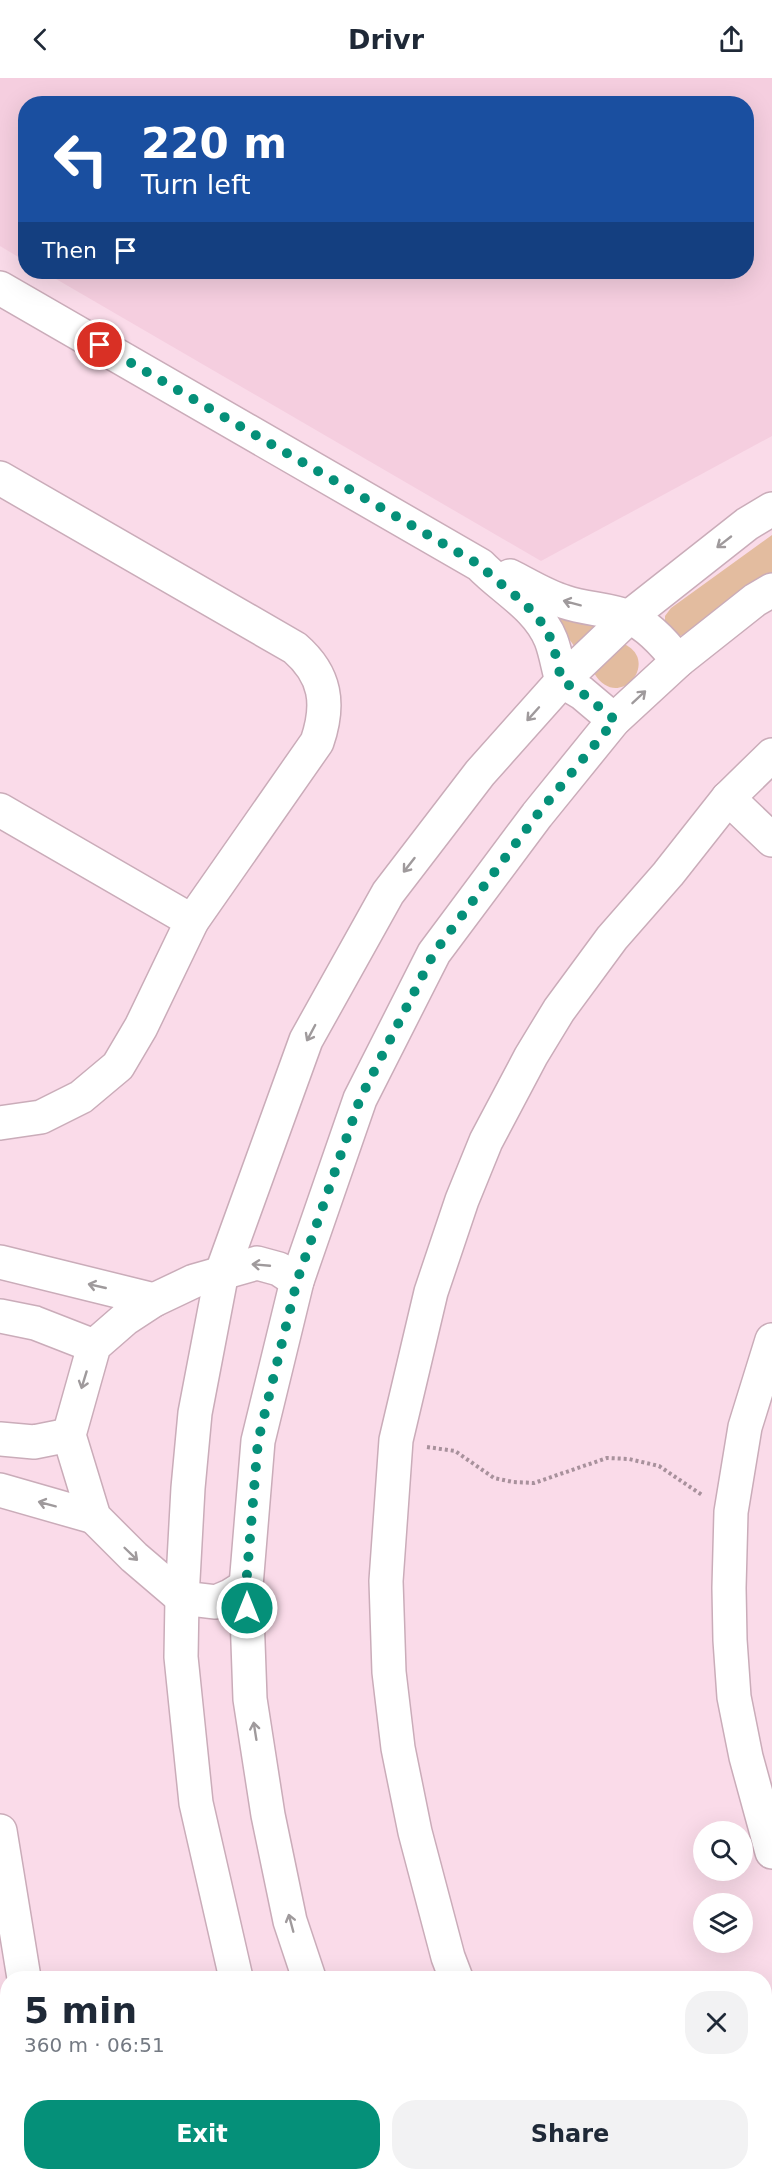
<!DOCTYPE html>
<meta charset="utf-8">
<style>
:root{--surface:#fff;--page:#f2f2f3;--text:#1f2937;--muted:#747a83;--accent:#059079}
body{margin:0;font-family:"DejaVu Sans",sans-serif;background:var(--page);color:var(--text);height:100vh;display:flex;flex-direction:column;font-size:22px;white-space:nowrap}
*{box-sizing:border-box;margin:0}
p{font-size:20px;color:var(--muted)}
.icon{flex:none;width:33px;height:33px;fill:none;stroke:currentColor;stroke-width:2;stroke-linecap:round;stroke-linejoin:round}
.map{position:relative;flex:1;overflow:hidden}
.drawer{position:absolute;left:0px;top:1893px;width:772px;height:210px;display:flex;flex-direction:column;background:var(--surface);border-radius:24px 24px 0 0;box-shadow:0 6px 24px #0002}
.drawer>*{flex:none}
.hud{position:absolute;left:18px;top:18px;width:736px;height:183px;border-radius:24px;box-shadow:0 6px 24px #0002;background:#1a4fa0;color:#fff;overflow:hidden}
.fabs{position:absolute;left:693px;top:1743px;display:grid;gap:12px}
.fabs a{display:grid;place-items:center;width:60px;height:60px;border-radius:50%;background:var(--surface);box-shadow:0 6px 24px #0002;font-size:30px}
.pin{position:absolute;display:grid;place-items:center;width:51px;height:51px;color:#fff;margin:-26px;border:3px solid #fff;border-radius:50%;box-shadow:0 2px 6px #0007}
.me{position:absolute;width:66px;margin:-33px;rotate:0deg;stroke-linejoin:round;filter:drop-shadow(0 0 4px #0008)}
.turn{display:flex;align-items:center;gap:21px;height:126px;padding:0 24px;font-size:27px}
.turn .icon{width:78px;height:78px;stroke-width:2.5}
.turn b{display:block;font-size:42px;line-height:51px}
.then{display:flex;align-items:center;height:57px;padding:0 24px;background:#0003;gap:12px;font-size:22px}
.round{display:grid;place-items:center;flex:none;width:63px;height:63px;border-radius:24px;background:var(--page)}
.headline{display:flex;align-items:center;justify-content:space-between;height:102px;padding:0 24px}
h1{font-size:36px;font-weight:700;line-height:45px}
.primary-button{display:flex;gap:12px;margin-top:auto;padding:12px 24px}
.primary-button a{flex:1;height:69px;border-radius:24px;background:var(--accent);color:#fff;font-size:24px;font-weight:700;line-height:69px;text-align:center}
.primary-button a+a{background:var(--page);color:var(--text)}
header{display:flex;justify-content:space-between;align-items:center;height:78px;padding:0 24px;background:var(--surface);font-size:27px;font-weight:700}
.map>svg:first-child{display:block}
.built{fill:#f5cedf}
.green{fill:#e3bc9f}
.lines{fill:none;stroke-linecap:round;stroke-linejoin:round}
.minor-casing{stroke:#caacb9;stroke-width:36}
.path{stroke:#a8919c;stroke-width:4;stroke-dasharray:3 3;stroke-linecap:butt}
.minor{stroke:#fff;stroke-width:33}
.oneway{stroke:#9f9a9c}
.route{stroke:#059079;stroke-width:10;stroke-dasharray:0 18}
</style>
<header><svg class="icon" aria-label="back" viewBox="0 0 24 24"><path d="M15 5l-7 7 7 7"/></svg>Drivr<svg class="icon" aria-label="share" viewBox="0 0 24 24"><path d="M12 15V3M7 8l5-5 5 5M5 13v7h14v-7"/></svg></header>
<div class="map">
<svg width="772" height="2103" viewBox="0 0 772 2103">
<rect width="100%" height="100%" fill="#fadbe9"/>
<!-- built -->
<path class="built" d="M0 0H772V358L541 483 44 194H747V26H26L25 183 0 168Z"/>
<!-- green -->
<g class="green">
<path d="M772 457V495L739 516 687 556 676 559 665 548V538L671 530Z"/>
<path d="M507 502 598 546 575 569 566 557Z"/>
<path d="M619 564C665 579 619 637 594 595Z"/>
</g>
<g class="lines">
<!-- minor casing -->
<g class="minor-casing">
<g id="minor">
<path d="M0 210 480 487C503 511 538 529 551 562 556 575 558 590 562 603L582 615 614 642"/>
<path d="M0 400 295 570C326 597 330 626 317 664L192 843 141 949 118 988 81 1019 41 1039 0 1045"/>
<path d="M510 498C528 507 545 518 565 524 585 531 609 531 629 539 649 548 665 566 678 583"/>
<path d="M728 720 772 762"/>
<path d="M0 732 192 843"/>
<path d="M0 1184 154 1222"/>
<path d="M0 1238 35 1245 94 1268"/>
<path d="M772 1262 745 1349 731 1434 729 1510 730 1562 734 1619 746 1679 772 1774"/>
<path d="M0 1361 34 1364 69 1357"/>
<path d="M0 1412 94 1439"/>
<path d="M246 1508 230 1518 216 1524 182 1520 134 1479 94 1439 69 1357 94 1268 125 1241 154 1222 194 1203 257 1185 279 1191 297 1203"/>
<path d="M0 1753 24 1900"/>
<path d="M236 1900 196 1725 181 1579 182 1520 188 1410 195 1335 222 1194 306 962 388 815 480 695 562 603 629 539 747 446 772 431"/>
<path d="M309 1900 290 1843 268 1737 250 1621 246 1508 258 1363 297 1203 360 1021 434 875 537 737 614 642 678 583 755 522 772 512"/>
<path d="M456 1900 448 1879 415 1754 398 1670 389 1594 386 1503 396 1362 431 1214 462 1122 486 1063 531 978 559 932 612 860 668 796 728 720 772 677"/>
<path d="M765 1947 772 1943"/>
<path d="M0 2057 8 2051"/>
<path d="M312 2096 316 2103"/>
<path d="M393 2096 397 2103"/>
<path d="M686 2096 700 2103"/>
</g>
</g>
<!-- path -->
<path class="path" d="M427 1369 455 1373 494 1400 513 1404 534 1405 607 1380 629 1381 659 1388 702 1417"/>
<!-- minor -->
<use href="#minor" class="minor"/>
</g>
<!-- one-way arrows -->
<defs><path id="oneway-shaft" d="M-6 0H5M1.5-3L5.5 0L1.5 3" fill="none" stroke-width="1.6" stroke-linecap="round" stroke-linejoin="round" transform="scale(1.5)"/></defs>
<g class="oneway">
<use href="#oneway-shaft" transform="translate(724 464) rotate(142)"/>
<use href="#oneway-shaft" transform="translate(572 525) rotate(-165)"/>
<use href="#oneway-shaft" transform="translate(639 619) rotate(-43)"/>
<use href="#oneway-shaft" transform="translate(533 636) rotate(132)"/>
<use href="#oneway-shaft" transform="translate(409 787) rotate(128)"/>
<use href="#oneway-shaft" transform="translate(311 955) rotate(118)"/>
<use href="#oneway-shaft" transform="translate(261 1187) rotate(-175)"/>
<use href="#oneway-shaft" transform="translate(97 1208) rotate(-167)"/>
<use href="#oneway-shaft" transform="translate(84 1302) rotate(107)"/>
<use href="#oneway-shaft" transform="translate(47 1426) rotate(-165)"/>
<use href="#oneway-shaft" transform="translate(131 1476) rotate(44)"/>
<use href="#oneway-shaft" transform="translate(255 1653) rotate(-99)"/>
<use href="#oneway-shaft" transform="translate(291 1845) rotate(-105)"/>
</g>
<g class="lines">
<!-- route -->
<path class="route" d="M100 267 480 487C503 511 538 529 551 562 556 575 558 590 562 603L582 615 615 642 537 737 434 875 360 1021 297 1203 258 1363 246 1508 247 1530"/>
</g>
</svg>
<div class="fabs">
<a><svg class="icon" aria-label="search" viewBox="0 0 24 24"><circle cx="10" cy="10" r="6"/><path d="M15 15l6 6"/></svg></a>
<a><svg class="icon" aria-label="layers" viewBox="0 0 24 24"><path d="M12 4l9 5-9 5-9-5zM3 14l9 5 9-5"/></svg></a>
</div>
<div class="pin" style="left:100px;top:267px;background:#d93025"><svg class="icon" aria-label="arrive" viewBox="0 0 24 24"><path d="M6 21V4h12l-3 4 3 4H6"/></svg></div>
<svg class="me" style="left:247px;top:1530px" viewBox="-20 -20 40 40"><circle r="17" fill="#059079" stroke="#fff" stroke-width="3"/><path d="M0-11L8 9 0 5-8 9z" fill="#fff"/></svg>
<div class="hud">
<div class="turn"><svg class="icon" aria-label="left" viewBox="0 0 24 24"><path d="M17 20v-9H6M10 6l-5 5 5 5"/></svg><div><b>220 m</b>Turn left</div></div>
<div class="then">Then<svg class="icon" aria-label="arrive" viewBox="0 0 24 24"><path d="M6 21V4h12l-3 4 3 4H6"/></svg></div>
</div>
<section class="drawer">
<div class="headline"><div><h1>5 min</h1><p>360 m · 06:51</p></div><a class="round"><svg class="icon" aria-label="close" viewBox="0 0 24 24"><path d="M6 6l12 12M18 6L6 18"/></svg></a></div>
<div class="primary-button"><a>Exit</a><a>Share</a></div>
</section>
</div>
